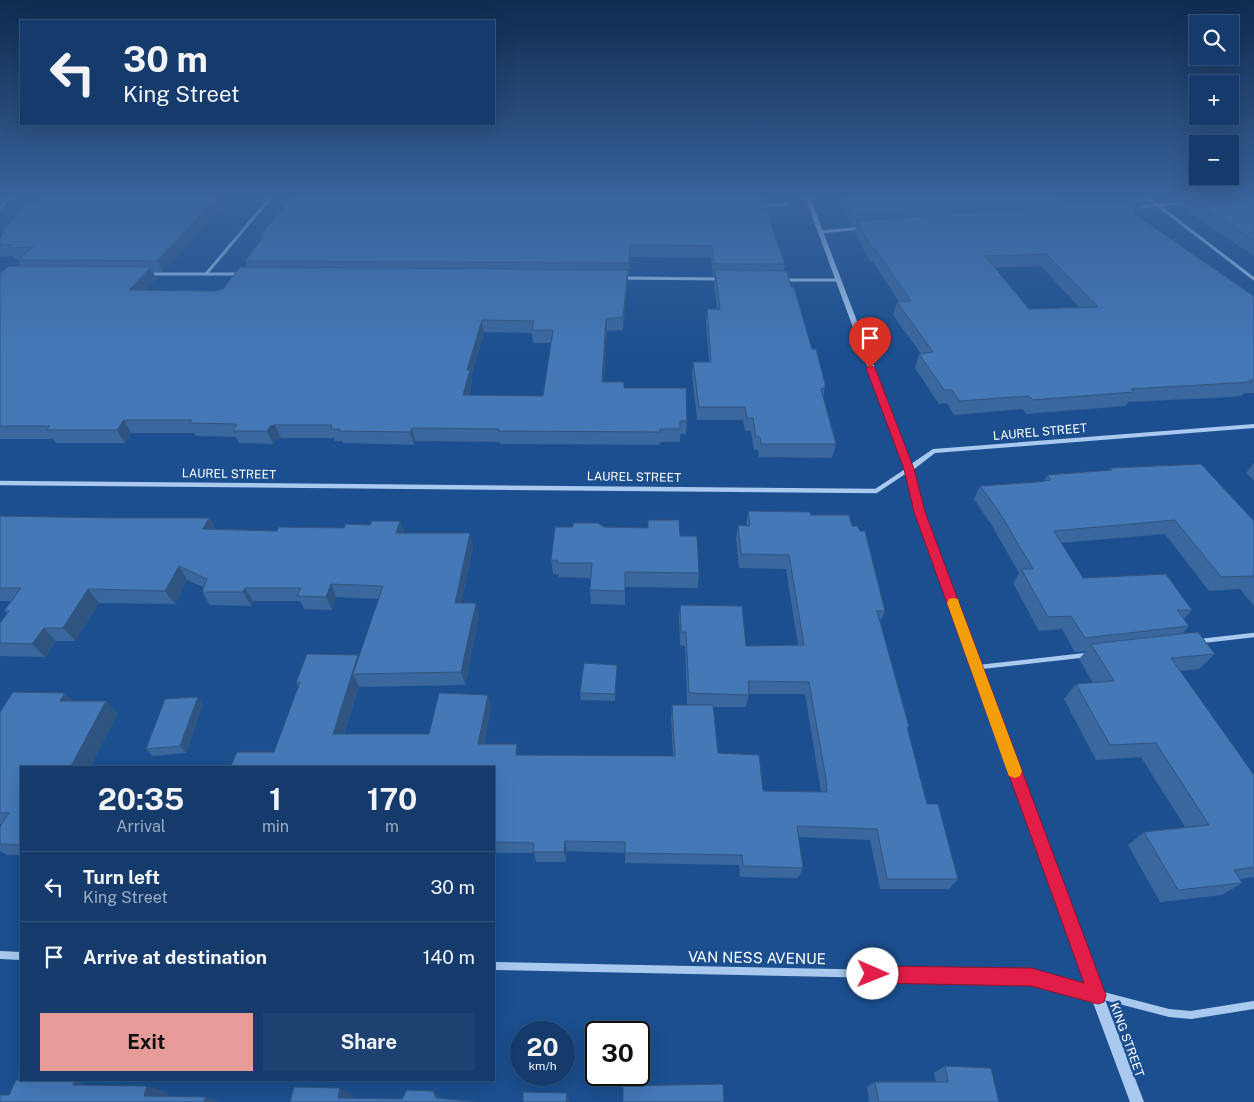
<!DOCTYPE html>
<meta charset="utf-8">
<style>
:root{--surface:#143b6b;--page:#1d4271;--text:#f1f3f6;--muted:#9dadc1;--line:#33557e;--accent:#e69b98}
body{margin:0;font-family:"Public Sans",sans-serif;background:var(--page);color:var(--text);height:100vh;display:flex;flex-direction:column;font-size:19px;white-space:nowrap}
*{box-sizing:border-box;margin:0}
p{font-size:16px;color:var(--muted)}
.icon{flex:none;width:28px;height:28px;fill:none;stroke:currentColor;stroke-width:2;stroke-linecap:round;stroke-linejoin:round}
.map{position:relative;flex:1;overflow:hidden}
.panel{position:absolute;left:20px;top:766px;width:475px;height:315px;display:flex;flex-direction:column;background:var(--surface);border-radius:0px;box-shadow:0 5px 20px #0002,0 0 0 1px var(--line)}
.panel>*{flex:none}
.guide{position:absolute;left:20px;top:20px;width:475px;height:105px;border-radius:0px;box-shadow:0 5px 20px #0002,0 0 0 1px var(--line);background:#143b6b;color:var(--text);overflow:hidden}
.fabs{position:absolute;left:1189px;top:15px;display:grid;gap:10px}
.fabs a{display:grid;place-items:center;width:50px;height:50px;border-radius:0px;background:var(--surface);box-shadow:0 5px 20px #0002,0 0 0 1px var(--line);font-size:25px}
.speed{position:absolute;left:510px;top:1021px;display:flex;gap:10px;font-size:25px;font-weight:700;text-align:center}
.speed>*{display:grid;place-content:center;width:65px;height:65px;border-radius:50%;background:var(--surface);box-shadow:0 5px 20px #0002,0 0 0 1px var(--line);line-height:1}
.speed small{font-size:12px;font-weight:400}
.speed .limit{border:2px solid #111;border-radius:8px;background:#fff;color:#111}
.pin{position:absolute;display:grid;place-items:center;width:42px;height:42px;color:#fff;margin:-51px -21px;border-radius:50% 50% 50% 0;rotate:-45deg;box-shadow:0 0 5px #0007}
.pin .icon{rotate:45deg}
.me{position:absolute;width:55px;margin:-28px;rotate:91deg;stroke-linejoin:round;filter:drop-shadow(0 0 4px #0008)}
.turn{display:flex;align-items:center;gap:18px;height:105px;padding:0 20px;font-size:22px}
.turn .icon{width:65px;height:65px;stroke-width:2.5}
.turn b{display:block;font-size:35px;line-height:42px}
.eta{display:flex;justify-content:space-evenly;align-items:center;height:85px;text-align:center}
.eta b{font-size:30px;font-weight:700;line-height:35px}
.button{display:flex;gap:10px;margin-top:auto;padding:10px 20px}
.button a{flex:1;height:58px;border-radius:0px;background:var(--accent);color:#111;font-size:20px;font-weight:700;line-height:58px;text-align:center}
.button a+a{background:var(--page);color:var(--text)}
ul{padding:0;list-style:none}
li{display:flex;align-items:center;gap:15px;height:70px;padding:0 20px;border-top:1px solid var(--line)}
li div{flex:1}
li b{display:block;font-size:19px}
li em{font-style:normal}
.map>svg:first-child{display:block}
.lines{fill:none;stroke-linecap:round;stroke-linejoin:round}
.stream{fill:#9cc4f0;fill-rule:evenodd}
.service{stroke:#a9c9ee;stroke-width:4.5}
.minor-far2{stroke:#a9c9ee;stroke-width:3}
.minor-far1{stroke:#a9c9ee;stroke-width:4.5}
.minor{stroke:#a9c9ee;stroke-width:8}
.tertiary{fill:#a9c9ee;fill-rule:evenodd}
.wall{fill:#3a679d;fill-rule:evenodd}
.shaded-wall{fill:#305480}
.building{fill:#4478b7;stroke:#305480;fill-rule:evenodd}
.route{fill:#e11d48;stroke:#92132f}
.slow{fill:#f59e0b}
.labels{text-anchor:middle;stroke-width:5;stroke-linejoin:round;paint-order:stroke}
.street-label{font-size:12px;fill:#fff;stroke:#1b4f8f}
.near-street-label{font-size:15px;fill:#fff;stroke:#1b4f8f}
</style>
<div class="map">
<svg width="1254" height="1102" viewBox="0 0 1254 1102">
<rect width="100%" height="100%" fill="#1b4f8f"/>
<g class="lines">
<!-- stream -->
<path class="stream" d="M785 203 787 204V206L753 207 750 205 753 203Z"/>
<!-- service -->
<g class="service">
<path d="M1201 641 1254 635"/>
<path d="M980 667 1087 655"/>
</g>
<!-- minor-far2 -->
<g class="minor-far2">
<path d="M1147 197 1254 279"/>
<path d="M1135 207 1189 203"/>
<path d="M0 208 11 197"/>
<path d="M821 232 862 228"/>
<path d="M149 274H240"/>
<path d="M206 274 271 197"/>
<path d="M621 278 720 279"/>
<path d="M784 280H838"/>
</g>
<!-- minor-far1 -->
<path class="minor-far1" d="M0 483 876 491 909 469"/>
<!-- minor -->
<g class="minor">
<path d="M0 955 21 956"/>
<path d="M494 966 1031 977 1169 1013 1191 1015 1254 1005"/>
</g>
<!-- tertiary -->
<path class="tertiary" d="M805 197H810L911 464 933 449 1254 424V428L935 453 913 470 923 512 983 667 1055 868 1144 1102H1130L1043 868 973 667 915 512 905 469Z"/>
</g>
<!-- wall -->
<g class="wall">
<path d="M39 197H231L163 272H153L156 279 146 290 215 291 223 289 248 267 245 261 261 240 260 236 773 230 785 264 784 271 791 287 825 388 823 398 836 444 832 458 759 457 758 450H754L751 431H745L743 420H697L692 375 693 362H709L706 322 707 309H717L714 283 715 276H713L711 258 630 257 629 275H628L623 330 607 331 604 382 624 388 687 421 686 434H680V442H660V445L500 444V442L415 441 414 445 343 443 342 441H335L334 438H281L276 439 273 444 239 443 236 437 196 436 194 433H131L125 443H56L53 439H0V273L21 266 18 260V259H15L13 256 0 257V238L3 235 1 232ZM484 332 532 333 533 343H551L543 396 469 395 472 382 471 377Z"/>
<path d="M838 197H1147L1143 203H1142L1135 215 1254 296V393H1244L1242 396 1231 397 1128 402 1126 406 1026 414 1023 409 954 415 947 403 939 404 915 368 919 354H921L893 315 897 302H899L873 262H870L855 233 856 226H851ZM1041 266 1079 307 1029 309 995 268Z"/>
<path d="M1166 197H1254V256L1181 207 1185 200 1172 201Z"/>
<path d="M1254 463V481L1246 473Z"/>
<path d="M1110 468 1254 521V606L1240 589 1209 591 1165 534 1061 543 1083 578 1192 610 1184 619 1189 626 1183 633 1215 654 1199 669 1180 671 1254 775V877L1240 879 1242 883 1222 895 1160 902 1128 845 1144 832 1185 827 1141 757 1096 760 1064 699 1076 684 1093 683 1079 659 1086 651 1075 652 1062 629 1039 631 1013 583 1019 573 991 524 974 499 980 486 1037 482 1044 481 1047 475 1109 470Z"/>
<path d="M748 511 811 515 852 526 885 611 880 622 909 727 908 730 927 804 958 879 949 889H880L870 840 798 837 803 868 798 878 740 877 739 865 625 863V853L567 851 566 862H536L534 853H494V768L274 752 299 687 296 683 359 657 379 599 336 597 332 610 304 609 300 601H253L251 606 210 605 202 592 203 587 187 580 175 604 99 603 75 641H56L45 657 0 656V623L7 614 4 611 11 601H0V516L115 518H209L216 529 277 531 344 528 400 521 404 533H470L473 547 461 603 479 616 465 685 359 687V686L344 734H429L491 707 484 744 519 755 673 756 671 718 672 705H687L685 646 680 645 679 618 680 605 746 646 798 645 786 569 739 568 736 539 738 525 746 526ZM749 694H805L821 792 763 791 718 753 713 707H746Z"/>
<path d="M648 520 680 536 699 573 698 588 625 587V605L591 604 590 590 591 578 559 577V575L553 574 551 560 604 527 648 528Z"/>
<path d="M617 665 615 701 581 700 580 693Z"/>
<path d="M74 701H106L118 714 21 768V855H7L0 851V827L2 824H0V712Z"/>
<path d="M203 704 186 753 152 756 146 749Z"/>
<path d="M945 1066 999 1102H869L867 1087 875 1082H936L934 1073Z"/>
</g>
<!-- shaded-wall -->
<g class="shaded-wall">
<path d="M217 197H231L163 272 157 261Z"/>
<path d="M1144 199 1138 211 1128 226 1134 214Z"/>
<path d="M630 245V257L629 275V263Z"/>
<path d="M151 267 156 279 135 302 129 290Z"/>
<path d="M628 270V282L623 330V317Z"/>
<path d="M606 319 607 331 603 395 602 382Z"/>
<path d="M482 320 484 332 471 377 472 382 465 408 463 395 467 370Z"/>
<path d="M124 420 131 433 125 443 117 430Z"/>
<path d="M275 425 281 438 276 439 273 444 267 431 270 426Z"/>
<path d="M412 428 415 441 414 445 410 432Z"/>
<path d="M209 518 217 531 203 529Z"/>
<path d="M400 521 404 535 396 533Z"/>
<path d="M470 533 473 547 458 616 455 603Z"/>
<path d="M179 566 187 580 175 604 165 591Z"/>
<path d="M331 584 336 597 332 610 326 597Z"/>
<path d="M245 588 253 601 251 606 243 592Z"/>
<path d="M88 589 99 603 75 641 63 628Z"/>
<path d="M476 603 479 616 465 685 461 672Z"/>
<path d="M44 628 56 641 45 657 32 644Z"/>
<path d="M358 655 364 668 353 674 359 686 340 746 333 734Z"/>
<path d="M65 693 78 706 60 701Z"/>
<path d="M488 695 491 707 481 756 478 744Z"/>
<path d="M198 697 203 704 186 753 180 746Z"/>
<path d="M106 701 118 714 90 768H70Z"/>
<path d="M517 744 520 756 516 755Z"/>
<path d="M565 841 567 851 566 862 564 852Z"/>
<path d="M75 1081 100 1089 73 1085Z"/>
<path d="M147 1086 169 1093 166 1102 144 1096Z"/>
<path d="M340 1088 353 1095 352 1102 338 1098Z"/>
<path d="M433 1091 442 1098H436Z"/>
<path d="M567 1093 570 1101V1102H566Z"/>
<path d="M206 1097 220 1102H204Z"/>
</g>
<!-- building -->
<g class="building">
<path d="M39 197H217L157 261 18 260 33 247 9 248 12 244 0 245V238L6 232H1L28 204H32Z"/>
<path d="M292 197H764L773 230 785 264H714L712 246 630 245 629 263 245 261 264 236H260Z"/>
<path d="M845 197H1084L854 215Z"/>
<path d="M1189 197H1254V240Z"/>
<path d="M1144 199 1134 214 1254 296V380H1249L1251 382 1131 389 1134 392 1033 400 1029 396 959 401 952 390H944L919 354 933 352 897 302 911 301 876 250H873L857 221ZM1046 254 1098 307 1029 309 985 256Z"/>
<path d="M9 266 151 267 129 290 215 291 223 289 240 267 628 270 623 317 606 319 602 382H624V388H686L687 421H680V429H660V432L498 431 499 429 412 428 410 432 339 431 340 429H331L332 425H275L270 426 267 431H233L237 424 189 423 192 420H124L117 430H46L50 426H0V273ZM482 320 534 321 532 330H553L543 396 463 395 470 370H467Z"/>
<path d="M715 270 787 271 791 287H794L812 349H816L825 384V388L821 389 836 444H761L760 437H756L753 418H747L745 407H699L693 362H711L707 309H720Z"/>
<path d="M1201 464 1254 521V577L1253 576 1221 577 1175 520 1054 531 1083 578 1166 574 1192 610H1177L1189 626 1085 638 1071 616 1048 617 1021 569H1033L998 510 980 486 1037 482 1051 480 1047 475 1112 470 1110 468Z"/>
<path d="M748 511 810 512 811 515H849L852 526H858L860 531H865L885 611H877L909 727H907L927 804H938L958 879H887L877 829 797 826 803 868 743 866 742 855 625 853V842L565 841 564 852H533L534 843 494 842V768H230L237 752H274L300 682 296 683 307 654 358 655 333 734H429L439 693 488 695 478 744H517L516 755 675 756 672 705H713L718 753 759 755 763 791 827 792 826 785H827L809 682 748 681 749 695 689 693 686 632H681L680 605 742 606 746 646 804 645 789 555 741 554 738 525 750 526Z"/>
<path d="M0 516 115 518H209L203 529 277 531 279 527 344 528 345 524 370 525 372 521H400L396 533H470L455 603H476L461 672 353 674 383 586 331 584 326 597 297 596 301 588H245L243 592H202L207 579 179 566 165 591 88 589 63 628H44L32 644 0 643V623L9 611H4L21 588H0Z"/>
<path d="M648 520H679L680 536H697L699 573 625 572V591L590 590 592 563H557L558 560H551L555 527H573V523H598L604 527 648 528Z"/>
<path d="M1198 632 1215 654 1171 658 1254 775V867L1234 870 1242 883 1178 890 1144 832 1209 825 1156 743 1110 745 1076 684 1114 681 1091 644Z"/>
<path d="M584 663 617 665 615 694 580 693Z"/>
<path d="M13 692 65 693 60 701H106L70 768H21V845L0 844V827L9 813H0V712Z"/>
<path d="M198 697 180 746 146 749 165 699Z"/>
<path d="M945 1066 991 1068 999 1102H879L875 1082H948Z"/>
<path d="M16 1080 75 1081 73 1085 147 1086 144 1096 206 1097 204 1102H0V1095H9Z"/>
<path d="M723 1084 724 1102H623V1086Z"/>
<path d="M294 1087 340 1088 338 1098 402 1099 407 1090 433 1091 436 1098 478 1102H290Z"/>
<path d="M523 1092 567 1093 566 1102H523Z"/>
</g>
<!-- sky -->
<linearGradient id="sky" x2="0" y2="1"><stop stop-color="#0f2b4f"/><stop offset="0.56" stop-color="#39639b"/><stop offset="1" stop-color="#39639b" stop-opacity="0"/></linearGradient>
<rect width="1254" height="352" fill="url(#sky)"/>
<!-- route -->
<path class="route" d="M870 365 875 368 914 469 925 512 1106 995 1104 1002 1098 1004 1031 986 873 983 867 981 864 974 867 968 873 966 1031 968 1084 983 914 512 904 469 866 368Z"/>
<!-- slow -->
<path class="slow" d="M953 598 958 599 959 603 1022 771 1020 776 1015 778 1009 776 1007 771 947 603 949 599Z"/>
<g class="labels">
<!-- street labels -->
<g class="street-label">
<text transform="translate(1040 432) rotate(-5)" y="4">LAUREL STREET</text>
<text transform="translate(229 474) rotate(1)" y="4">LAUREL STREET</text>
<text transform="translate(634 477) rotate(1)" y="4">LAUREL STREET</text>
<text transform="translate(1127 1040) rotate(70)" y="4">KING STREET</text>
</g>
<!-- near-street labels -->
<g class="near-street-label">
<text transform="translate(757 958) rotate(1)" y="5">VAN NESS AVENUE</text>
</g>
</g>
</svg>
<div class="fabs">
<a><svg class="icon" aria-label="search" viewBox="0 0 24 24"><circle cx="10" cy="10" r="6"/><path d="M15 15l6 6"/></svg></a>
<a>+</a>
<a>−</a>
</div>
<div class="speed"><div>20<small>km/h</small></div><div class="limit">30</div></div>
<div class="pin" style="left:870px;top:368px;background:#d93025"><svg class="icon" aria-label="arrive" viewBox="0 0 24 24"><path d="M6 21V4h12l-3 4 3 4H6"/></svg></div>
<svg class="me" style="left:873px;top:974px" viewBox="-20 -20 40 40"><circle r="19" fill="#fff"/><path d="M0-13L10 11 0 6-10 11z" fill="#e11d48"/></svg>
<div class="guide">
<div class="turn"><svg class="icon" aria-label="left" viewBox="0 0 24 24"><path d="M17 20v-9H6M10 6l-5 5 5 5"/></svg><div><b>30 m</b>King Street</div></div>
</div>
<section class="panel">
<div class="eta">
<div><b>20:35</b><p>Arrival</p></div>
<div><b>1</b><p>min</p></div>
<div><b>170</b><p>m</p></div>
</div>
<ul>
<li><svg class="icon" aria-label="left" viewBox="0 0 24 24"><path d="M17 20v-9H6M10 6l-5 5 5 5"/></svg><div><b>Turn left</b><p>King Street</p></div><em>30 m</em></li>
<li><svg class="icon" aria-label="arrive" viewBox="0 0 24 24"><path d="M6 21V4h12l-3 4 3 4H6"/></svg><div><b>Arrive at destination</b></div><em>140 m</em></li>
</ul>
<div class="button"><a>Exit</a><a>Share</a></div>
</section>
</div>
